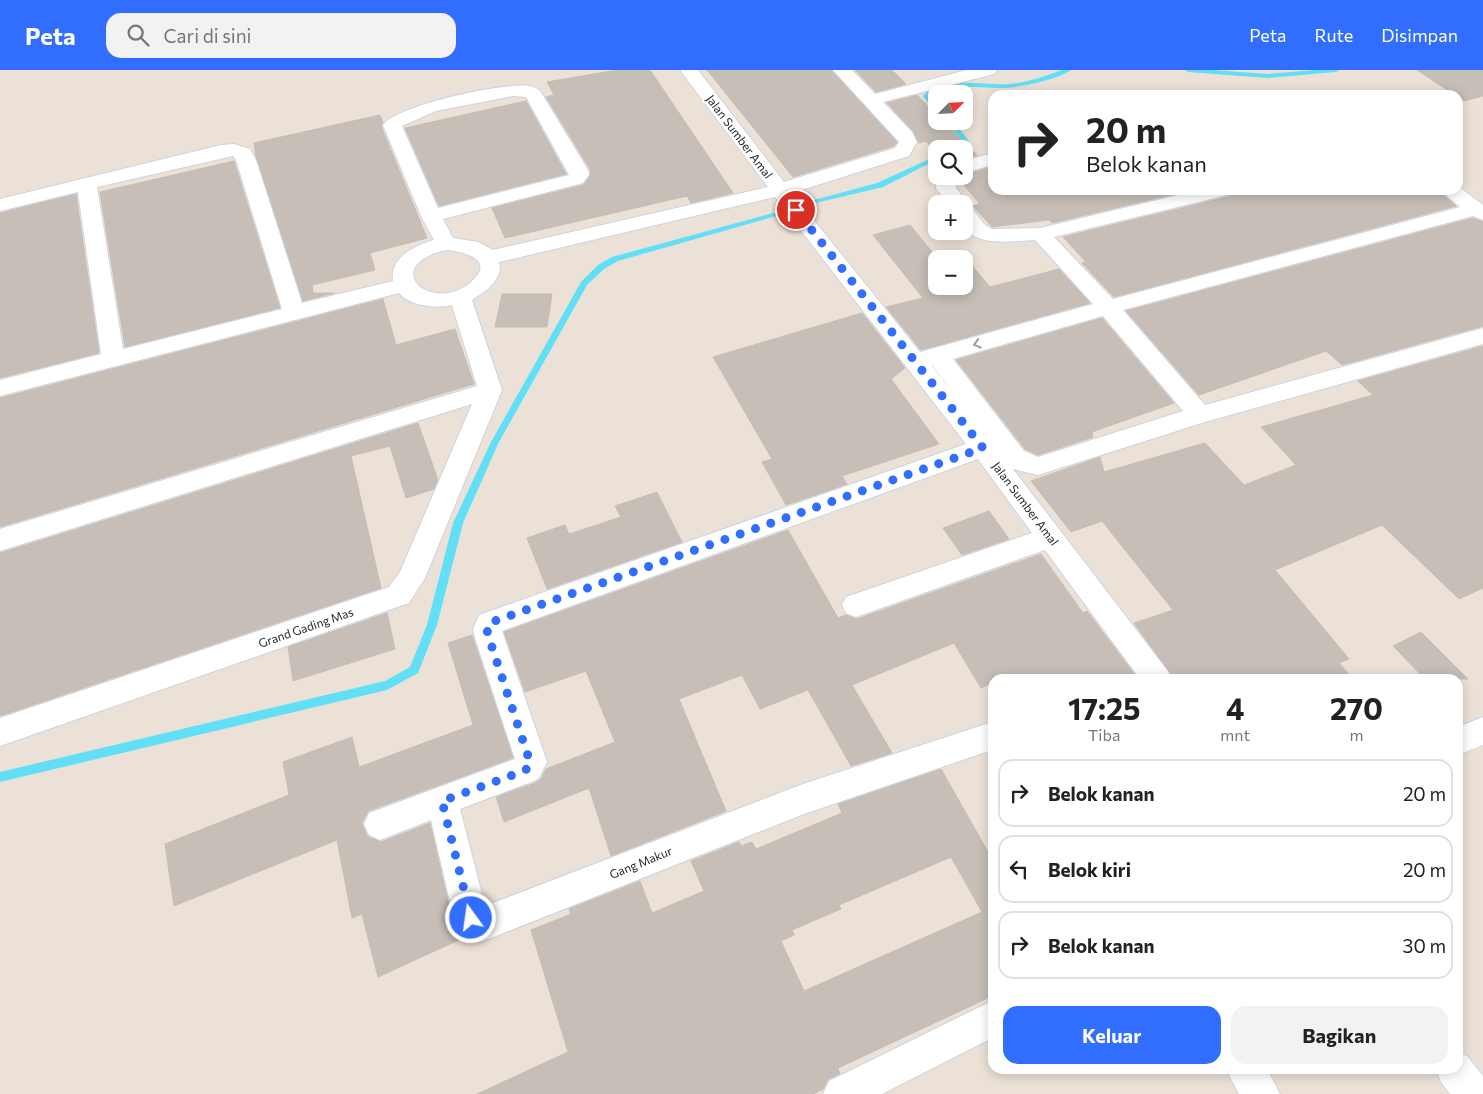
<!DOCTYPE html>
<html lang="id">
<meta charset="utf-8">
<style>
:root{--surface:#fff;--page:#f2f2f2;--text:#222;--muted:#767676;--line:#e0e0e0;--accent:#316dff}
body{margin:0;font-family:Commissioner,sans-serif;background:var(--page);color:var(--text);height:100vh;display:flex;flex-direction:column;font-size:19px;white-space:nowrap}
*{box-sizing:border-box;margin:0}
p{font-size:16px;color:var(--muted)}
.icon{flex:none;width:28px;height:28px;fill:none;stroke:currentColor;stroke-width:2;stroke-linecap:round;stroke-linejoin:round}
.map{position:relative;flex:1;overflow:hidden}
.side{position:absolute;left:988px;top:604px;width:475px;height:400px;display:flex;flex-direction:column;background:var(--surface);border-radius:15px;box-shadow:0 2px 12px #0003}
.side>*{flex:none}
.banner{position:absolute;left:988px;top:20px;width:475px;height:105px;border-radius:15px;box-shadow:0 2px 12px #0003;background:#fff;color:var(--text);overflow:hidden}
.needle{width:32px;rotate:66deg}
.buttons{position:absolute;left:928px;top:15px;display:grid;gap:10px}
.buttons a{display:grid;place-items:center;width:45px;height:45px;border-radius:10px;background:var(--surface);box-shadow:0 2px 12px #0003;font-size:25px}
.pin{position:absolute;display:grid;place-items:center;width:42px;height:42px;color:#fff;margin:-21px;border:2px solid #fff;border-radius:50%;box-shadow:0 1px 5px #0007}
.me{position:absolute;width:55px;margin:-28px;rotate:346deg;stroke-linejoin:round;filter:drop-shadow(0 0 4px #0008)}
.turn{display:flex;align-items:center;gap:18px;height:105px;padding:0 15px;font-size:22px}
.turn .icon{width:65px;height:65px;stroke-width:2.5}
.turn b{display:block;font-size:35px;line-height:42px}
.eta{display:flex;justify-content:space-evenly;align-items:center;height:85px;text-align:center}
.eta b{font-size:30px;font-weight:700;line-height:35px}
.primary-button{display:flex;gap:10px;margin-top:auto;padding:10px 15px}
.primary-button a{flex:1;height:58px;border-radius:15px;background:var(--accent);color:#fff;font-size:20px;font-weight:700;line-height:58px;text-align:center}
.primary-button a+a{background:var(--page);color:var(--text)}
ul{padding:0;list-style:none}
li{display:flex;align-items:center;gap:15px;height:68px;margin:0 10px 8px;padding:0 5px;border:2px solid var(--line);border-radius:15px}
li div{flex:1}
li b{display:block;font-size:19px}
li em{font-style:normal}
header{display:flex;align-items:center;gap:30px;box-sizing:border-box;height:70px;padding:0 25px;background:var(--accent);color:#fff}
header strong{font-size:24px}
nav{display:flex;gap:28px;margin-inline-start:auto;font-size:18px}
.search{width:350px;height:45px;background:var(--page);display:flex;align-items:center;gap:12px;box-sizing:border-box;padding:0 18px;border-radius:15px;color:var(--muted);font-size:19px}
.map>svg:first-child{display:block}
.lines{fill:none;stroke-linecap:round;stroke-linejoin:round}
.stream{fill:#61dff7;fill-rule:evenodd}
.building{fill:#c6beb7;stroke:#c7bdb1;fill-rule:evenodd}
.minor-casing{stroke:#cdd3e2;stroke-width:2}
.minor{fill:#fff;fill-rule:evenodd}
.oneway{stroke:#9e9e9e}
.route{stroke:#316dff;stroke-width:9;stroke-dasharray:0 16.2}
.labels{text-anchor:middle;stroke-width:4.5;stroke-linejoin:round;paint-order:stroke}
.street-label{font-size:12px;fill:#272727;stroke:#fff}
</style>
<header>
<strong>Peta</strong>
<div class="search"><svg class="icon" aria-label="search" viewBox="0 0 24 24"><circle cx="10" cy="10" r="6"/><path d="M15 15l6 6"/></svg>Cari di sini</div>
<nav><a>Peta</a><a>Rute</a><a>Disimpan</a></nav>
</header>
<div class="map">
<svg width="1483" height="1024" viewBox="0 0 1483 1024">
<rect width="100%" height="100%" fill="#ece1d7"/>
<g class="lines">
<!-- stream -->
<g class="stream">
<path d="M1062 0H1071C1057 10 1018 18 1001 18 979 18 949 12 930 26L936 35V41L934 40 923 26C944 5 983 16 1009 14 1027 13 1045 6 1062 0Z"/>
<path d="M1185 0H1213L1268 4 1314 0H1339L1336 2 1268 8 1188 2Z"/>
<path d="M946 51H953L969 71 965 80 960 79 963 71Z"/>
<path d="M936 86V90L883 117 807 135 803 133 877 113Z"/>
<path d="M773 143H776L780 145 618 191 604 199 587 215 499 372 463 453 437 555 418 603 387 620 0 712V702L385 611 410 597 427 555 453 453 491 372 581 212 598 195 612 187Z"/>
</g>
</g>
<!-- building -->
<g class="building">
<path d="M617 0H650L733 123 691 133 687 126 505 168 492 138 583 115 590 106V99L546 27 554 25 547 12Z"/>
<path d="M707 0H831L897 72 894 76 793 107Z"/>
<path d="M855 0H892L906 14 876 22Z"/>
<path d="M1417 0H1483V26L1464 31Z"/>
<path d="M917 25 936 45V51H943L977 85 964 89V79H936V83L926 71 918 73 913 61 887 33Z"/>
<path d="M526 31 566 104 439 136 405 58Z"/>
<path d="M380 45 383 52 381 56 427 168 370 183 375 200 312 215 313 223H334L303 231 256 87 254 73Z"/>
<path d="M234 91 280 238 125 277 100 122Z"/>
<path d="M989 98 992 102V120H1191L1052 153 1049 150 992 157 973 136 980 134 958 108V106Z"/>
<path d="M1236 120H1438L1456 136 1114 227 1082 193 1086 192 1063 167 1231 126Z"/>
<path d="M76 124 99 283 0 308V143Z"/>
<path d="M1473 148 1483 152V256L1342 295 1326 281 1199 325 1126 241Z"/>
<path d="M910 155 938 189H936V216H961L964 219V186L990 217 1059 199 1090 233 921 280 886 237 923 228 873 165Z"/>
<path d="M502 224H552L547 257H495Z"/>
<path d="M383 229 396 275 455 259 474 314 0 457V328Z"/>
<path d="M862 243 905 298 891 309 939 374 842 406 847 414 786 435 762 392 772 389 713 287Z"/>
<path d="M1102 248 1174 333 1092 362 1093 367 1038 385 1025 379 956 290Z"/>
<path d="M1483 276V518L1459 529 1382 455 1275 500 1349 589 1339 593 1353 609H1174L1134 553 1173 540 1102 451 1071 462 1031 411 1100 387 1104 402 1205 373 1244 415 1296 395 1261 357 1373 325 1358 311Z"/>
<path d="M418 353 438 410 434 419 406 428 390 376 351 386 381 518 0 646V483Z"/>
<path d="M657 422 682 472 547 519 527 468 565 455 569 464 621 447 615 436Z"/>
<path d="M989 441 1009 469 962 485 943 458Z"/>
<path d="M788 460 838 548 846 545 857 549 1041 484 1083 543 1087 541 1135 605 1126 609H992V613L981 618 954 573 852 615 892 683 851 696 808 620 760 639 742 605 679 629 726 741 611 786 589 718 504 752 496 727 535 713 541 709 546 699 615 672 586 601 525 622 504 562Z"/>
<path d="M387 543 395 579 293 611 288 577Z"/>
<path d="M1421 562 1468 609H1425L1393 576Z"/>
<path d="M472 565 513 688 368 741 362 753 367 766 381 772 430 753 453 853 458 866 463 868 378 907 362 844 352 848 337 770 174 836 165 774 289 725 283 692 352 667 359 697 473 655 448 573Z"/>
<path d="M941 699 992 789V926L838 998 840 1004 828 1009 823 1019 813 1024H477L568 982 531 860 571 844 569 839 640 811 652 843 704 821 691 791 739 772 741 776 752 772 756 779 842 743 838 734ZM951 787 982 842 804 921 781 871 794 865 792 860 841 839 839 835Z"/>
</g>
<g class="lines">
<!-- minor casing -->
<g class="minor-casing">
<g id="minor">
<path d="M680 0H698L784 112 895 78 899 72 833 0H852L875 24 967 0H997L994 4 883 32 912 62 917 72 909 86 792 123 920 282 1093 234 1035 170C1016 171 970 178 964 153 962 148 964 140 964 134H948L936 118V106H956V118L968 134 967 136 971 137 984 154 991 159 1040 158 1199 120H1234L1231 124 1054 167 1113 229 1460 137 1440 120H1458V116L1483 135V150L1473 146 1123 240 1205 335 1483 258V274L1205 352 1038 405 1013 399 1167 600 1172 609H1140L1045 480 856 547 846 543 842 535 846 527 1032 463 978 389 502 561 547 692 539 708 534 711 460 739 485 836 803 714 992 652V680L804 744 481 872 460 865 455 853 431 750 380 770 369 765 364 754 369 743 515 689 475 568 473 559 479 545 966 374 775 127 499 192C504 209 485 222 472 230L502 320 425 508 409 533 0 676V648L389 517 400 502 472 334 0 481V459L477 316 452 235C436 239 410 236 399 223L0 326V310L101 284 78 122 0 141V129L221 75 234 74 250 79 256 90 302 233 393 211C390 187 414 176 434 170L421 146 383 55C397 35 505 12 529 16 535 17 539 19 542 24L588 100 589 105 583 113 443 149 453 168 478 172 493 180 768 117ZM513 26 526 27 569 105 438 138 402 56 436 41ZM233 86 236 90 282 239 123 279 97 117ZM446 180C463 182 497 189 471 212 431 246 378 196 446 180ZM1103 246 1183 341 1038 387 1024 381 953 289ZM931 295H932L955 326Z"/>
<path d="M992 83V95L964 103V91Z"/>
<path d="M1483 647V675L1458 685V657Z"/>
<path d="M992 931V968L882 1024H823L829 1011Z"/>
<path d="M1458 982 1467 986 1483 1006V1024H1450L1441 1012 1436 999H1458Z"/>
<path d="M1226 999H1267L1280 1024H1239Z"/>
</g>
</g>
<!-- minor -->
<use href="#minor" class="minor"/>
</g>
<!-- one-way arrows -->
<defs><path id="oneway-chevron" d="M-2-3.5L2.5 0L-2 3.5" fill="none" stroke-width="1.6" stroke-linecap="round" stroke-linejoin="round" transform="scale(1.25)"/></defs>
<use class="oneway" href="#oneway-chevron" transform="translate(977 274) rotate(164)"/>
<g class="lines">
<!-- route -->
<path class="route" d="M471 848 442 731 524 701 528 698 530 692 489 568 487 560 489 553 983 378 796 140"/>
</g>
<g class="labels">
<!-- street labels -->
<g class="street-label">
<text transform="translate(739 67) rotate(53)" y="4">Jalan Sumber Amal</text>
<text transform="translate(1025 434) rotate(53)" y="4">Jalan Sumber Amal</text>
<text transform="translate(306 558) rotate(-19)" y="4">Grand Gading Mas</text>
<text transform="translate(641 793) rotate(-22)" y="4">Gang Makur</text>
</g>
</g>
</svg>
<div class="buttons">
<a><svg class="needle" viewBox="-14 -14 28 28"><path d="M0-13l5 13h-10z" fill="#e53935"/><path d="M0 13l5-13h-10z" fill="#767676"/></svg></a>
<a><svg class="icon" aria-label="search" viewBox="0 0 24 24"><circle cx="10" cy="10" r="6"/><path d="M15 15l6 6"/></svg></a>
<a>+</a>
<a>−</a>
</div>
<div class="pin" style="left:796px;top:140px;background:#d93025"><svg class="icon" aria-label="arrive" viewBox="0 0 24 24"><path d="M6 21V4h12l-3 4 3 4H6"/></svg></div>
<svg class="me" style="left:471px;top:848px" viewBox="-20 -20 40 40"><circle r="17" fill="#316dff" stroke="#fff" stroke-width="3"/><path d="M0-11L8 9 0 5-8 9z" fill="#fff"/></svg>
<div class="banner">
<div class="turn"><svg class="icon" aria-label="right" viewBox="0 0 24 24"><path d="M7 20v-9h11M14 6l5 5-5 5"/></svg><div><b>20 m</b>Belok kanan</div></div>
</div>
<section class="side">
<div class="eta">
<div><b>17:25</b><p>Tiba</p></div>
<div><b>4</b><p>mnt</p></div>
<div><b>270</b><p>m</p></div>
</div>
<ul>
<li><svg class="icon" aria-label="right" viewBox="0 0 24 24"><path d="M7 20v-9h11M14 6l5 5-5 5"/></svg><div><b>Belok kanan</b></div><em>20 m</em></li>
<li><svg class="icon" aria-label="left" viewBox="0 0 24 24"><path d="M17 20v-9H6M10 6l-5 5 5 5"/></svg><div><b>Belok kiri</b></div><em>20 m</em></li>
<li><svg class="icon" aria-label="right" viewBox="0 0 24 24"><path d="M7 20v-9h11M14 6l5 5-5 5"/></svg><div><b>Belok kanan</b></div><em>30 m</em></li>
</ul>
<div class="primary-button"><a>Keluar</a><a>Bagikan</a></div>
</section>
</div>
